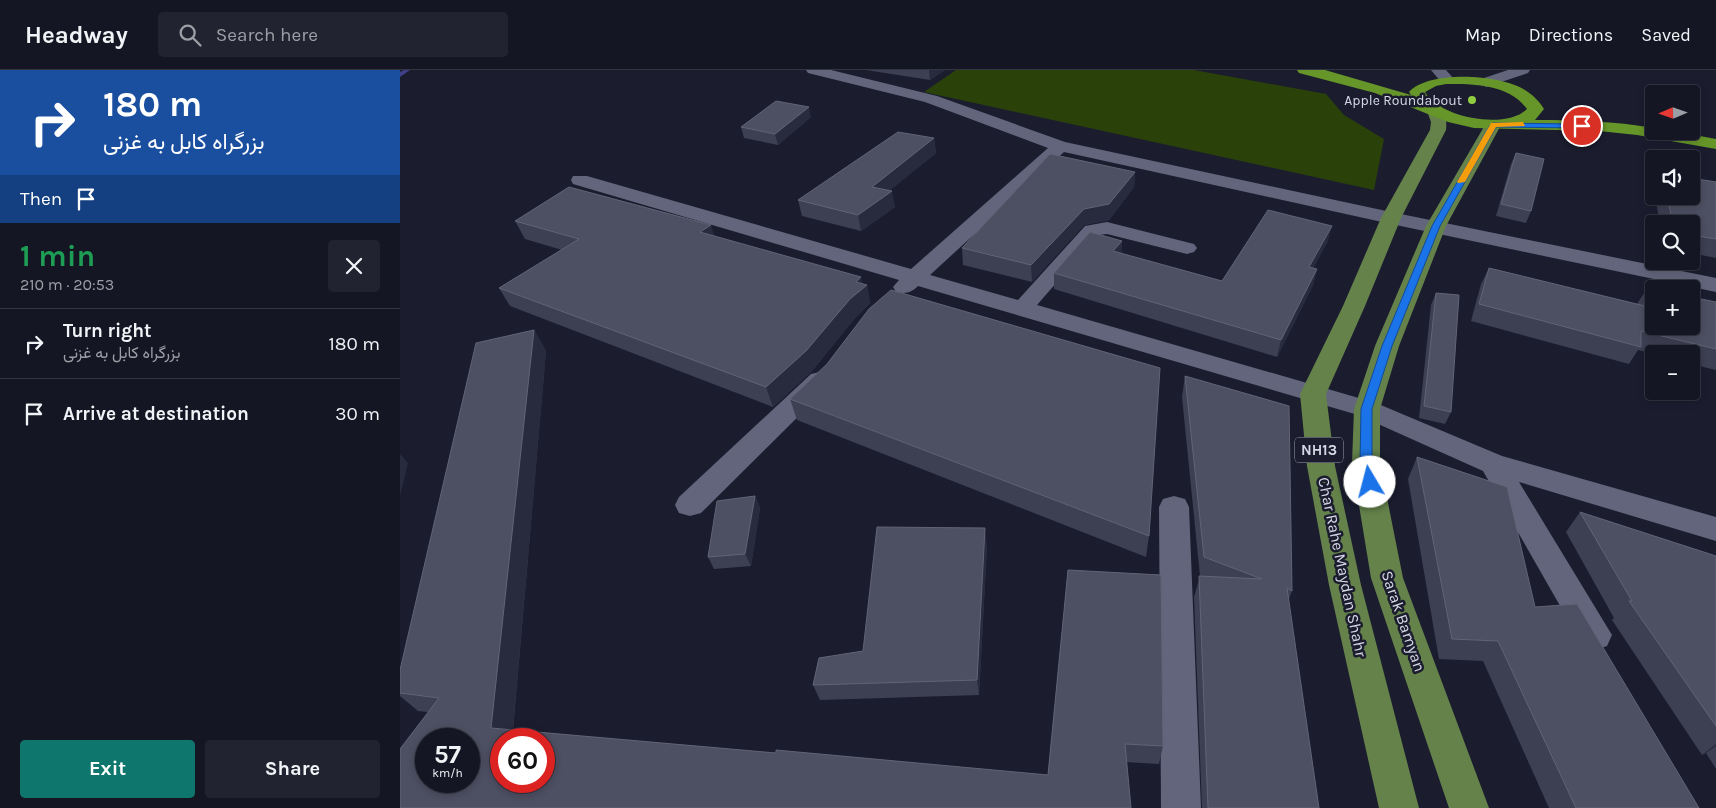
<!DOCTYPE html>
<meta charset="utf-8">
<style>
:root{--surface:#141623;--page:#212330;--text:#f1f3f6;--muted:#9d9fa6;--line:#333541;--accent:#0f766e}
body{margin:0;font-family:Karla,Vazirmatn,sans-serif;background:var(--page);color:var(--text);height:100vh;display:flex;flex-direction:column;font-size:19px;white-space:nowrap}
*{box-sizing:border-box;margin:0}
p{font-size:16px;color:var(--muted)}
.icon{flex:none;width:28px;height:28px;fill:none;stroke:currentColor;stroke-width:2;stroke-linecap:round;stroke-linejoin:round}
.map{position:relative;flex:1;overflow:hidden}
.side{display:flex;flex-direction:column;background:var(--surface);width:400px}
.side>*{flex:none}
.hud{background:#1a4fa0;color:#fff;overflow:hidden}
.needle{width:32px;rotate:268deg}
.fabs{position:absolute;left:1245px;top:15px;display:grid;gap:10px}
.fabs a{display:grid;place-items:center;width:55px;height:55px;border-radius:5px;background:var(--surface);box-shadow:0 2px 8px #0003,0 0 0 1px var(--line);font-size:25px}
.speed{position:absolute;left:15px;top:658px;display:flex;gap:10px;font-size:25px;font-weight:700;text-align:center}
.speed>*{display:grid;place-content:center;width:65px;height:65px;border-radius:50%;background:var(--surface);box-shadow:0 2px 8px #0003,0 0 0 1px var(--line);line-height:1}
.speed small{font-size:12px;font-weight:400}
.speed .limit{border:8px solid #d22;background:#fff;color:#111}
.pin{position:absolute;display:grid;place-items:center;width:42px;height:42px;color:#fff;margin:-21px;border:2px solid #fff;border-radius:50%;box-shadow:0 1px 5px #0007}
.me{position:absolute;width:55px;margin:-28px;rotate:352deg;stroke-linejoin:round;filter:drop-shadow(0 0 4px #0008)}
.turn{display:flex;align-items:center;gap:18px;height:105px;padding:0 20px;font-size:22px}
.turn .icon{width:65px;height:65px;stroke-width:2.5}
.turn b{display:block;font-size:35px;line-height:42px}
.then{display:flex;align-items:center;height:48px;padding:0 20px;background:#0003;gap:10px;font-size:19px}
.round{display:grid;place-items:center;flex:none;width:52px;height:52px;border-radius:5px;background:var(--page)}
.head{display:flex;align-items:center;justify-content:space-between;height:85px;padding:0 20px}
h1{font-size:30px;font-weight:700;line-height:38px;color:#1e9e55}
.button{display:flex;gap:10px;margin-top:auto;padding:10px 20px}
.button a{flex:1;height:58px;border-radius:5px;background:var(--accent);color:#fff;font-size:20px;font-weight:700;line-height:58px;text-align:center}
.button a+a{background:var(--page);color:var(--text)}
ul{padding:0;list-style:none}
li{display:flex;align-items:center;gap:15px;height:70px;padding:0 20px;border-top:1px solid var(--line)}
li div{flex:1}
li b{display:block;font-size:19px}
li em{font-style:normal}
header{display:flex;align-items:center;gap:30px;box-sizing:border-box;height:70px;padding:0 25px;background:var(--surface);border-bottom:1px solid var(--line)}
header strong{font-size:24px}
nav{display:flex;gap:28px;margin-inline-start:auto;font-size:18px}
.search{width:350px;height:45px;background:var(--page);display:flex;align-items:center;gap:12px;box-sizing:border-box;padding:0 18px;border-radius:5px;color:var(--muted);font-size:19px}
main{display:flex;flex:1;min-height:0}
.map>svg:first-child{display:block}
.green{fill:#2a410a}
.lines{fill:none;stroke-linecap:round;stroke-linejoin:round}
.stream{fill:#3f4088;fill-rule:evenodd}
.minor{fill:#62657c;fill-rule:evenodd}
.major{fill:#64824a;fill-rule:evenodd}
.highway{fill:#669529;fill-rule:evenodd}
.wall{fill:#3d3f52}
.shaded-wall{fill:#282a3d}
.building{fill:#4d4f62;stroke:#626476;fill-rule:evenodd}
.route{fill:#1a73e8;stroke:#114b97}
.slow{fill:#f59e0b}
.poi-dot{fill:#90cd41;stroke:#1b1d2f;stroke-width:2}
.labels{text-anchor:middle;stroke-width:5;stroke-linejoin:round;paint-order:stroke}
.far-poi-label{font-size:14px;fill:#d6d8e5;stroke:#1b1d2f;text-anchor:end}
.shield{fill:#1b1d2f;stroke:#9ea0ae;stroke-width:1}
.shield-label{font-size:15px;font-weight:bold;fill:#d6d8e5}
.street-label{font-size:16px;fill:#d6d8e5;stroke:#1b1d2f}
</style>
<header>
<strong>Headway</strong>
<div class="search"><svg class="icon" aria-label="search" viewBox="0 0 24 24"><circle cx="10" cy="10" r="6"/><path d="M15 15l6 6"/></svg>Search here</div>
<nav><a>Map</a><a>Directions</a><a>Saved</a></nav>
</header>
<main>
<section class="side">
<div class="hud">
<div class="turn"><svg class="icon" aria-label="right" viewBox="0 0 24 24"><path d="M7 20v-9h11M14 6l5 5-5 5"/></svg><div><b>180 m</b>بزرگراه کابل به غزنی</div></div>
<div class="then">Then<svg class="icon" aria-label="arrive" viewBox="0 0 24 24"><path d="M6 21V4h12l-3 4 3 4H6"/></svg></div>
</div>
<div class="head"><div><h1>1 min</h1><p>210 m · 20:53</p></div><a class="round"><svg class="icon" aria-label="close" viewBox="0 0 24 24"><path d="M6 6l12 12M18 6L6 18"/></svg></a></div>
<ul>
<li><svg class="icon" aria-label="right" viewBox="0 0 24 24"><path d="M7 20v-9h11M14 6l5 5-5 5"/></svg><div><b>Turn right</b><p>بزرگراه کابل به غزنی</p></div><em>180 m</em></li>
<li><svg class="icon" aria-label="arrive" viewBox="0 0 24 24"><path d="M6 21V4h12l-3 4 3 4H6"/></svg><div><b>Arrive at destination</b></div><em>30 m</em></li>
</ul>
<div class="button"><a>Exit</a><a>Share</a></div>
</section>
<div class="map">
<svg width="1316" height="738" viewBox="0 0 1316 738">
<rect width="100%" height="100%" fill="#1b1d2f"/>
<!-- green -->
<path class="green" d="M556 0H794L926 24 944 45 984 69 974 120 524 22Z"/>
<g class="lines">
<!-- stream -->
<path class="stream" d="M4 0H10L0 7V2Z"/>
<!-- minor -->
<g class="minor">
<path d="M406 0H431L537 26 665 72 991 142 1316 208V222L991 154 664 82 530 205 618 230 685 156 707 152 794 174 797 178 794 182 787 184 707 164 698 165 637 235 976 333 1102 386 1316 447V471L1119 412 1212 565 1207 576 1195 580 1183 576 1083 401 958 345 518 216C511 223 506 224 496 222L493 217 499 210 173 114 171 110 173 106H187L511 199 648 78 525 32 408 3Z"/>
<path d="M1031 0H1046L1054 9 1046 14 1041 12Z"/>
<path d="M1108 0H1130L1128 3 1086 17 1078 12 1081 9Z"/>
<path d="M420 302 429 304 433 310 429 316 301 443 290 446 279 443 275 435 279 427 411 304Z"/>
<path d="M774 426 785 429 789 437 801 738H761L759 437 763 429Z"/>
</g>
<!-- major -->
<g class="major">
<path d="M1035 36C1046 39 1047 50 1046 60L1001 148 965 236 926 324 935 396 961 515 1019 738H979L929 515 907 396 900 324 943 236 981 148 1030 60 1031 52 1027 41Z"/>
<path d="M1093 50 1099 51 1101 55 1046 156 999 276 980 339V393L1003 508 1089 738H1049L971 508 952 393 954 339 975 276 1026 156 1085 55 1087 51Z"/>
</g>
<!-- highway -->
<path class="highway" d="M897 0H925L1011 25 1009 22C1029 0 1100 4 1125 20 1133 25 1139 31 1144 39L1135 50C1175 50 1214 51 1254 58V61H1273L1316 69V79L1237 65 1199 61 1074 58 1048 52 975 23 899 3ZM1046 14C1074 14 1109 14 1127 39 1106 60 1040 48 1025 22L1036 16Z"/>
</g>
<!-- wall -->
<g class="wall">
<path d="M466 0H545L530 10Z"/>
<path d="M411 47 378 75 344 68 341 57Z"/>
<path d="M534 68 536 83 490 120 495 137 461 161 402 146 398 130Z"/>
<path d="M1116 83 1131 141 1126 153 1096 146 1111 94Z"/>
<path d="M735 102 734 117 709 150 684 155 632 212 563 195 562 178Z"/>
<path d="M1316 112V188L1291 183V154H1260L1255 126H1291Z"/>
<path d="M115 151 314 166 467 215 470 233 455 248 412 301 373 337 110 236 99 218 162 180 125 169Z"/>
<path d="M722 171 721 184 822 211 928 171 913 198 917 199 913 215 877 287 654 219V203Z"/>
<path d="M1089 198 1237 234 1248 217 1316 232V300L1291 294V284H1254L1238 280 1229 294 1071 251 1081 214Z"/>
<path d="M1036 223 1051 342 1045 354 1019 348 1031 235Z"/>
<path d="M134 260 146 281 113 660 376 683 648 705 668 500 763 676 759 694 726 692 731 738H0L28 642 18 641 0 626V600Z"/>
<path d="M785 306 892 521 888 531 919 738H802L794 527 800 506 782 327Z"/>
<path d="M390 329 749 466 746 487 397 350Z"/>
<path d="M1017 387 1135 537 1299 738H1149L1083 591 1039 589 1008 409Z"/>
<path d="M355 426 360 438 351 496 314 499 308 487Z"/>
<path d="M1180 442 1316 486V699L1306 683 1302 685 1212 550 1214 548 1166 462Z"/>
<path d="M587 475 579 625 420 630 413 615 463 581Z"/>
</g>
<!-- shaded-wall -->
<g class="shaded-wall">
<path d="M529 0H545L530 10Z"/>
<path d="M409 37 411 47 378 75 375 64Z"/>
<path d="M534 68 536 83 474 133 472 117Z"/>
<path d="M735 102 734 117 709 150 684 155 632 212 631 195 684 139Z"/>
<path d="M492 121 495 137 461 161 458 145Z"/>
<path d="M311 155 317 173 300 162Z"/>
<path d="M932 156 928 171 905 213 909 197Z"/>
<path d="M722 171 721 187 713 181Z"/>
<path d="M917 199 913 215 877 287 881 270Z"/>
<path d="M461 207 463 218 467 215 470 233 455 248 412 301 373 337 366 317 456 212Z"/>
<path d="M134 260 146 281 112 669 91 658Z"/>
<path d="M0 384 8 393 0 426Z"/>
<path d="M355 426 360 438 351 496 345 484Z"/>
<path d="M585 458 587 475 579 625 577 610Z"/>
<path d="M1316 674V676L1306 683 1302 685Z"/>
</g>
<!-- building -->
<g class="building">
<path d="M376 31 409 37 375 64 341 57Z"/>
<path d="M498 62 534 68 472 117 492 121 458 145 398 130Z"/>
<path d="M1116 83 1144 89 1131 141 1101 134Z"/>
<path d="M650 84 735 102 709 134 684 139 631 195 562 178Z"/>
<path d="M1291 108 1316 112V169L1291 165V154H1273L1267 126H1291Z"/>
<path d="M169 117 311 155 300 162 461 207 456 212 467 215 450 229 406 281 366 317 99 218 179 169 115 151Z"/>
<path d="M868 140 932 156 909 197 917 199 881 270 654 203 690 162 722 171 713 181 822 211Z"/>
<path d="M1089 198 1249 237 1248 217 1255 219H1254V256H1291V227L1316 232V279L1241 261V277L1079 234Z"/>
<path d="M491 220 760 298 749 466 390 329 427 294 469 239Z"/>
<path d="M1036 223 1059 225 1051 342 1024 336Z"/>
<path d="M134 260 91 658 376 683V680L648 705 668 500 761 505 763 676 725 674 731 738H0V679L39 628 0 623V600L76 273ZM26 669H69V711H26ZM101 669H144V711H101Z"/>
<path d="M785 306 889 336 892 521 887 518 919 738H808L799 506 862 509 804 487Z"/>
<path d="M1017 387 1107 417 1135 537 1177 534 1299 738H1176L1098 571 1052 569Z"/>
<path d="M355 426 345 484 308 487 317 431Z"/>
<path d="M1180 442 1316 486V656L1229 531H1232Z"/>
<path d="M477 457 585 458 577 610 413 615 419 588 463 581Z"/>
</g>
<!-- route -->
<path class="route" d="M1093 53 1182 54 1185 56 1182 58 1096 57 1040 156 992 276 972 339V394L976 412 970 417 965 416 960 394 961 339 982 276 1032 156 1090 55Z"/>
<!-- slow -->
<path class="slow" d="M1123 52 1125 56 1096 57 1065 112 1058 113 1057 112 1091 53Z"/>
<!-- markers -->
<circle class="poi-dot" cx="1072" cy="30" r="5"/>
<g class="labels">
<!-- far-poi labels -->
<g class="far-poi-label">
<text x="1062" y="35">Apple Roundabout</text>
</g>
<!-- shield labels -->
<rect class="shield" x="895" y="367.5" width="48" height="25" rx="4"/>
<g class="shield-label">
<text x="919" y="385">NH13</text>
</g>
<!-- street labels -->
<g class="street-label">
<text transform="translate(943 497) rotate(78)" y="6">Char Rahe Maydan Shahr</text>
<text transform="translate(1004 551) rotate(71)" y="6">Sarak Bamyan</text>
</g>
</g>
</svg>
<div class="fabs">
<a><svg class="needle" viewBox="-14 -14 28 28"><path d="M0-13l5 13h-10z" fill="#e53935"/><path d="M0 13l5-13h-10z" fill="#9d9fa6"/></svg></a>
<a><svg class="icon" aria-label="sound" viewBox="0 0 24 24"><path d="M4 9h4l5-4v14l-5-4H4zM17 9q2 3 0 6"/></svg></a>
<a><svg class="icon" aria-label="search" viewBox="0 0 24 24"><circle cx="10" cy="10" r="6"/><path d="M15 15l6 6"/></svg></a>
<a>+</a>
<a>−</a>
</div>
<div class="speed"><div>57<small>km/h</small></div><div class="limit">60</div></div>
<div class="pin" style="left:1182px;top:56px;background:#d93025"><svg class="icon" aria-label="arrive" viewBox="0 0 24 24"><path d="M6 21V4h12l-3 4 3 4H6"/></svg></div>
<svg class="me" style="left:970px;top:412px" viewBox="-20 -20 40 40"><circle r="19" fill="#fff"/><path d="M0-13L10 11 0 6-10 11z" fill="#1a73e8"/></svg>
</div>
</main>
